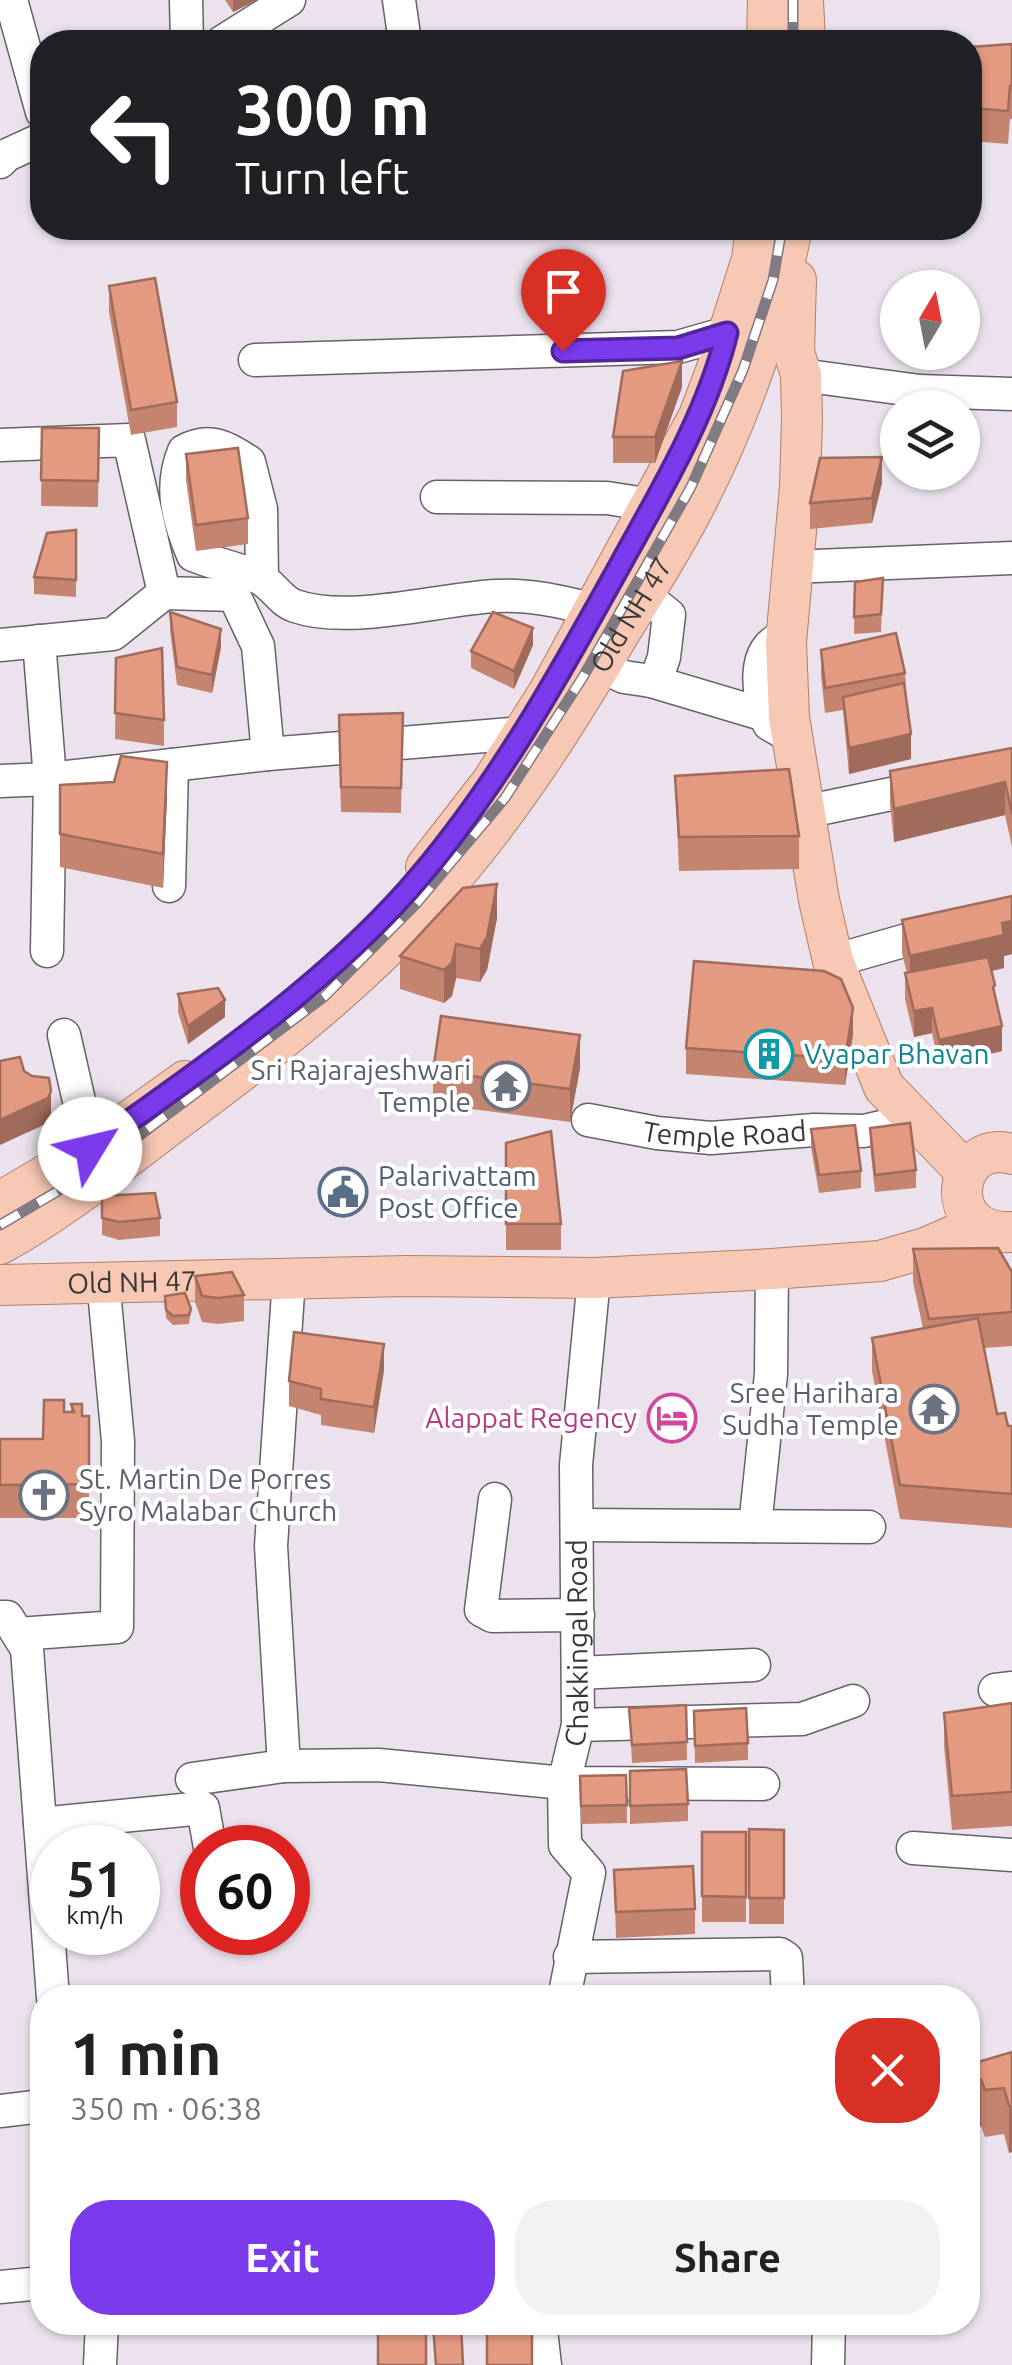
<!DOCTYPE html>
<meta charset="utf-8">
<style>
:root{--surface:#fff;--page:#f2f2f2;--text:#222;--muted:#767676;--accent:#7c3aed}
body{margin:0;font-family:Ubuntu,sans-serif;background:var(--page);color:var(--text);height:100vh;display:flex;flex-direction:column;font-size:38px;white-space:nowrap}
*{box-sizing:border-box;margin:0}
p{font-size:32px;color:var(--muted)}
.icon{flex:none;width:55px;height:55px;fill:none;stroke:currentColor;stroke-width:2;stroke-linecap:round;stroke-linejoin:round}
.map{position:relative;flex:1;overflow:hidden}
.drawer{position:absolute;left:30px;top:1985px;width:950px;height:350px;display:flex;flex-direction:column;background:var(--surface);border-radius:40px;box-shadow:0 2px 8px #0004}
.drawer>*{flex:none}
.banner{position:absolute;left:30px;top:30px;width:952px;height:210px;border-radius:40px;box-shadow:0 2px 8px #0004;background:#202124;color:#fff;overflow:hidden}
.needle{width:65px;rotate:10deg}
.controls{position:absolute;left:880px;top:270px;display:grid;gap:20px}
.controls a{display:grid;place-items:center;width:100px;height:100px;border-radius:50%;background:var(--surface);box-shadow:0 2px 8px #0004;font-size:50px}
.speed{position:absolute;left:30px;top:1825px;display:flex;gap:20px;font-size:50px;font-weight:700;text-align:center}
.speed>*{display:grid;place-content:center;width:130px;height:130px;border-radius:50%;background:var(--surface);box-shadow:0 2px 8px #0004;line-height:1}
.speed small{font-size:25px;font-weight:400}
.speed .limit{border:15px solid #d22;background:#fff;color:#111}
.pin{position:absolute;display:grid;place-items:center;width:85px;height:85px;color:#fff;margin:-102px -42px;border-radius:50% 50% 50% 0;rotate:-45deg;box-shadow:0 0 10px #0007}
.pin .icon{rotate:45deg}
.me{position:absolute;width:110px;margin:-55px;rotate:54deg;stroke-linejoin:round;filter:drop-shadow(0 0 8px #0008)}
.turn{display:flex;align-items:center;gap:35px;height:210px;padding:0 40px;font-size:45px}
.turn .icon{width:130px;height:130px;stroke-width:2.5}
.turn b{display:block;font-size:70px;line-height:85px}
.round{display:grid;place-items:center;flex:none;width:105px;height:105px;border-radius:40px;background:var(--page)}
.overview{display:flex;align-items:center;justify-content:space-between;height:170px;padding:0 40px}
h1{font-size:60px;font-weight:700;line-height:75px}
.button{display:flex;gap:20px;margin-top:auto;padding:20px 40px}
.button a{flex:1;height:115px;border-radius:40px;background:var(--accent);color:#fff;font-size:40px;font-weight:700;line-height:115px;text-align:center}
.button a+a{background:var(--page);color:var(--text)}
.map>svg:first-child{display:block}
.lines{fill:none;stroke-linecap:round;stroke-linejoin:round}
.minor-casing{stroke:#68606a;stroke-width:35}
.major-casing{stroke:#b17e68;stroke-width:42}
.minor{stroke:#fff;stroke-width:32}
.major{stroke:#f7c8b3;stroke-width:40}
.rail-casing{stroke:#807b82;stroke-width:11}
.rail{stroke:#fff;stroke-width:8;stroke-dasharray:22;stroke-linecap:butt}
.wall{fill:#c4846f}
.shaded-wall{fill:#a06b5a}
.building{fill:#e49981;stroke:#a06b5a;stroke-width:2.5}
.route-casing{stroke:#51269a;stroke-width:25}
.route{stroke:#7c3aed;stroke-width:18}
.labels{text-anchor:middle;stroke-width:8;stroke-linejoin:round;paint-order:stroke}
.street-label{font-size:28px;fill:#39363a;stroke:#fff}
.culture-label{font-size:28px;fill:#0d838f;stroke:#fff;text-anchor:start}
.worship-label{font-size:28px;fill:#5b616d;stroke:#fff;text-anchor:end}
.service-label{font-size:28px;fill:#4e5e75;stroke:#fff;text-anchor:start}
.hotel-label{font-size:28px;fill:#b23c85;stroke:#fff;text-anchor:end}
</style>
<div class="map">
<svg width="1012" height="2365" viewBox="0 0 1012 2365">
<rect width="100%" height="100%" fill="#ebe2ed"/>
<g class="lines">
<!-- minor casing -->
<g class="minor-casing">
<g id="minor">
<path d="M11 0 42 112"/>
<path d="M186 0 187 42"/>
<path d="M399 0 405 42"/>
<path d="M222 42 289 0"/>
<path d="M0 162 7 155 42 139"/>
<path d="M255 360 678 347 727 333 745 332"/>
<path d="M801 375 920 391 1012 394"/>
<path d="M0 445 129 440 164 593 234 595 258 646 268 754"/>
<path d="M437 497 607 498 652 505"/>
<path d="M791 567 1012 558"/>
<path d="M262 579 261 509 249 462C227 447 210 437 184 451 169 487 178 520 193 555 214 564 239 568 259 578 273 584 280 601 295 606 349 625 438 599 496 596 530 594 562 602 595 610"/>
<path d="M786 637C749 645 758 698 769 724L792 737"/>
<path d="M39 641 50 779 47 951"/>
<path d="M0 645 113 634 164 593"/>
<path d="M601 666 624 677 651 681 659 672 664 657 669 615 643 594"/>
<path d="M651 681 765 715"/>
<path d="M0 781 50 779 268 754 522 733"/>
<path d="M804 812 1012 769"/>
<path d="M169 886 172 765"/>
<path d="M833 961 949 928 1012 916"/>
<path d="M64 1035 90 1149"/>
<path id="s1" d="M588 1120 657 1133 711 1138 814 1130 864 1131 894 1124 923 1126"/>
<path d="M289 1278 271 1546 284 1766 379 1765 564 1783 763 1784"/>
<path d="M495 1499 481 1610 492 1616 578 1615"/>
<path d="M577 1525 869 1527"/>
<path d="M755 1526 771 1374 772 1269"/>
<path d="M0 1617H7L27 1649 53 1998"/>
<path d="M18 1634 117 1627 118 1441 103 1280"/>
<path d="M578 1673 754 1665"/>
<path d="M995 1690 1012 1688"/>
<path d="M578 1725 802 1719 853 1701"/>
<path d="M192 1779 284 1766"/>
<path d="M40 1824 203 1808 210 1848"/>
<path d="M913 1848 1012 1855"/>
<path d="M570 1957 780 1954 786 1958 788 1998"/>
<path id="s2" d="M564 1998 589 1873 565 1845 564 1783 578 1725 576 1465 594 1278"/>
<path d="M0 2111 42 2106"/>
<path d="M0 2287 42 2283"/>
<path d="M540 2322 545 2365"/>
<path d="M100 2365 102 2322"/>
<path d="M828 2365 829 2322"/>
</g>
</g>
<!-- major casing -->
<g class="major-casing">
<g id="major">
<path d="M803 0 805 42"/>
<path d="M767 42 768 0"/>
<path d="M796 280 794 352 801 375 802 419 800 487 786 642 789 717 819 900 833 961 884 1087 966 1172"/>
<path d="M426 867 492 782 549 692 699 416 719 363 752 259 756 228"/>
<path d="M1012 1154C952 1138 939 1236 1012 1232"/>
<path d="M0 1202 90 1149 185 1081"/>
<path id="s3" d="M0 1244C60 1211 113 1168 167 1127 256 1061 345 994 421 912 497 832 558 737 614 642 641 597 671 552 695 505 739 419 773 323 792 228"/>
<path id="s4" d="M0 1285 407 1276 594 1278 772 1269 880 1261 925 1248 978 1225"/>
</g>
</g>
<!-- minor -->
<use href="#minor" class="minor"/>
<!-- major -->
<use href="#major" class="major"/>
<!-- rail casing -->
<g class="rail-casing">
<g id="rail">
<path d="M793 0V42"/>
<path d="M0 1225 92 1171 325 996 416 904 505 798 583 677 691 487 743 370 773 280 782 228"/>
</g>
</g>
<!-- rail -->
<use href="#rail" class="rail"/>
</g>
<!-- wall -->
<g class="wall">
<path d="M225 0H257L233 12Z"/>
<path d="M1012 44V119H1010L1008 144 970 141V47Z"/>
<path d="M109 286 177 402V427L131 435 109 312Z"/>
<path d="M682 387 655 463H613V437Z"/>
<path d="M42 428H99L98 507 41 506Z"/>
<path d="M186 454 248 518V544L196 551 186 480Z"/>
<path d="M882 483 872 523 810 529V503Z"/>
<path d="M76 530V597L34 594V577Z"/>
<path d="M883 578 881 632 854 634 855 582Z"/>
<path d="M170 612 221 647 212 693 177 685 170 630Z"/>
<path d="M533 645 514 689 471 668V651Z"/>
<path d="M821 650 905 673 911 759 849 774 843 710 825 713 821 675Z"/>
<path d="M116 658 164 720V746L115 739Z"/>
<path d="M403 713 401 813 341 812 339 740Z"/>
<path d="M1012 748V847L1005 815 894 842 890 804V771Z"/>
<path d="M675 776 799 836V869L679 871Z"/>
<path d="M60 785 167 796 163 888 60 867Z"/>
<path d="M1012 896V954L1004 956V968L992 971 1002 1051 939 1066 932 1033 914 1037 905 999V973H907L902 953V920Z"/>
<path d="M497 918 487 970 480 982 456 978 452 996 444 1003 400 989V956Z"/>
<path d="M178 994 225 1017 188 1044 178 1012Z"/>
<path d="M853 1034 845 1085 686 1074V1048Z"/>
<path d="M580 1068 570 1122 433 1104V1071Z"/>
<path d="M870 1128 916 1170V1188L875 1192 870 1145Z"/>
<path d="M811 1129 861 1171V1188L819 1193 811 1147Z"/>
<path d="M506 1143 561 1224V1250H506Z"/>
<path d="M102 1196 160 1218V1236L119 1240 102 1235Z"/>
<path d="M913 1249 1012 1272V1346L984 1348 997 1414 1008 1426H1012V1528L900 1519 872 1371V1338L923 1328 913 1282Z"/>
<path d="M195 1276 244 1295V1321L218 1324 202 1322 195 1302Z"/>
<path d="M165 1296 191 1309 189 1324 173 1325 166 1318Z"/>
<path d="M384 1370 374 1433 321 1425V1415L289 1406V1381Z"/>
<path d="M71 1404 82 1416H89V1518H0V1439H43L64 1412H71Z"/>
<path d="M1012 1703V1826L952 1830 944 1746V1713Z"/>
<path d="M686 1705 687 1760 632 1763 629 1708Z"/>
<path d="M694 1711 748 1743V1760L695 1763Z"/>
<path d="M630 1771 688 1804V1821L630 1824Z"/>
<path d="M626 1775 627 1823 581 1824 580 1776Z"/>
<path d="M749 1829 784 1830V1924H749Z"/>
<rect x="702" y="1832" width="44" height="90"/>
<path d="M614 1870 695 1909V1934L616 1938Z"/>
<path d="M1012 2052 1009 2153 1004 2134 985 2137 981 2126 968 2131V2065Z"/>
</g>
<!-- shaded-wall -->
<g class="shaded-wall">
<path d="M233 0H257L233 12Z"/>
<path d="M682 361V387L655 463V437Z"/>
<path d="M882 457V483L872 523V498Z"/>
<path d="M533 628V645L514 689V671Z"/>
<path d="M221 629V647L212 693V675Z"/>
<path d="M911 734V759L849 774V748Z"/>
<path d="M167 762V796L163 888V854Z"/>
<path d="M1005 782V815L894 842V809Z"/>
<path d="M497 884V918L487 970 480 982V949Z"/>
<path d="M1012 921V954L1004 956V968L910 989V956Z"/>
<path d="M456 944V978L452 996 444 1003V970Z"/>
<path d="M225 1000V1017L188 1044V1026Z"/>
<path d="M853 1008V1034L845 1085V1059Z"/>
<path d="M932 1008V1033L914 1037V1011Z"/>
<path d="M1002 1026V1051L939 1066V1040Z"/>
<path d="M580 1035V1068L570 1122V1089Z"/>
<path d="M51 1091V1116L48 1123 0 1145V1120Z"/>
<path d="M384 1344V1370L374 1433V1407Z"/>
<path d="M981 2079V2126L968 2131V2084Z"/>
<path d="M1009 2106H1012V2152L1009 2153Z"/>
</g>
<!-- building -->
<g class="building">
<path d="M1012 44V86H1010L1008 111 970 108V47Z"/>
<path d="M155 278 177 402 131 410 109 286Z"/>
<path d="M682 361 655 437H613L623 371Z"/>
<path d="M42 428H99L98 481 41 480Z"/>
<path d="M238 448 248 518 196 525 186 454Z"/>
<path d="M882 457 872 498 810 503 820 458Z"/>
<path d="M76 530V580L34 577 47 533Z"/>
<path d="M883 578 881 614 854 617 855 582Z"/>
<path d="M170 612 221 629 212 675 177 667Z"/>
<path d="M493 612 533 628 514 671 471 651Z"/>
<path d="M896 633 905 673 825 688 821 650Z"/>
<path d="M162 648 164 720 115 713 116 658Z"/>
<path d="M904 683 911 734 849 748 843 697Z"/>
<path d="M403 713 401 788 341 787 339 715Z"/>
<path d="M1012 748V814L1005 782 894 809 890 771Z"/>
<path d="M121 756 167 762 163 854 60 834V785L114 782Z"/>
<path d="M789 769 799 836 679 837 675 776Z"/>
<path d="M497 884 487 937 480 949 456 944 452 963 444 970 400 956 463 888Z"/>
<path d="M1012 896V921L1002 923 1004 935 910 956 902 920Z"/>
<path d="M988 957 995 985 993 987 1002 1026 939 1040 932 1008 914 1011 905 973Z"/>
<path d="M694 961 824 971 841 979 853 1008 845 1059 686 1048Z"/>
<path d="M218 988 225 1000 188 1026 178 994Z"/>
<path d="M441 1016 580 1035 570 1089 433 1071Z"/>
<path d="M20 1057 24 1071 32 1076 49 1078 51 1091 48 1098 0 1120V1061Z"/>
<path d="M910 1123 916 1170 875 1175 870 1128Z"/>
<path d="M855 1125 861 1171 819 1175 811 1129Z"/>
<path d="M551 1131 561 1224H506V1143Z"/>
<path d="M155 1193 160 1218 119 1222 102 1218V1196Z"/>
<path d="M998 1248 1012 1272V1312L929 1319 913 1249Z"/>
<path d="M232 1272 244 1295 218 1298 202 1296 195 1276Z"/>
<path d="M185 1293 191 1309 189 1315 173 1316 166 1310 165 1296Z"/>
<path d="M978 1318 997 1414 1005 1413 1008 1426H1012V1494L900 1485 872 1338Z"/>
<path d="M294 1332 384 1344 374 1407 321 1399V1389L289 1381Z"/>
<path d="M44 1400H64V1412H74L71 1404H82V1416H89V1484L0 1485V1439H43Z"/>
<path d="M1012 1703V1792L952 1796 944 1713Z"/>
<path d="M686 1705 687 1742 632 1745 629 1708Z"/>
<path d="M746 1708 748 1743 695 1746 694 1711Z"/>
<path d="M686 1769 688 1804 630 1806V1771Z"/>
<path d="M626 1775 627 1805 581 1806 580 1776Z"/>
<path d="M749 1829 784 1830V1898H749Z"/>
<path d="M702 1832H746V1897L702 1896Z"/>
<path d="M693 1866 695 1909 616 1912 614 1870Z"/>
<path d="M1012 2052V2106H1009L1004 2088 985 2090 981 2079 968 2084V2065Z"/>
<rect x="487" y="2322" width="45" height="43"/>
<path d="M461 2323 463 2365H436L433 2325Z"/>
<path d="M378 2325 426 2326V2365H378Z"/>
</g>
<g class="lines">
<!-- route casing -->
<g class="route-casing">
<path id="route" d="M90 1149C200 1070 317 992 408 890 493 794 557 679 619 567 660 492 706 417 727 333L678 348 563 351"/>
</g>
<!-- route -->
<use href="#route" class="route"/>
</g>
<!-- icons -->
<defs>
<g id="building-ring" transform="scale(2.5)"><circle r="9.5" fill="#fff" stroke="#0f9aa8" stroke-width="1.5"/><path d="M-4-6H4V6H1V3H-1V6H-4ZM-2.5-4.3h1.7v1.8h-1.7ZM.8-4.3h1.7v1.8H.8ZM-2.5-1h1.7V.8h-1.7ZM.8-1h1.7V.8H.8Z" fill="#0f9aa8"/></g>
<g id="temple-ring" transform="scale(2.5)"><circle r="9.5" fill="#fff" stroke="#6b7280" stroke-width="1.5"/><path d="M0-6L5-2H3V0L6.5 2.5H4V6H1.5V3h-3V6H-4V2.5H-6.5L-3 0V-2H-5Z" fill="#6b7280"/></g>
<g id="civic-ring" transform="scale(2.5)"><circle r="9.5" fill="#fff" stroke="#5c6f8a" stroke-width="1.5"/><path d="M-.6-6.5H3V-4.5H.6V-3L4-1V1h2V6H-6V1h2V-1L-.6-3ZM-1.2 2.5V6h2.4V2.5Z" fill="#5c6f8a"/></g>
<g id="hotel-ring" transform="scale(2.5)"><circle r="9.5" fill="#fff" stroke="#d1479c" stroke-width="1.5"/><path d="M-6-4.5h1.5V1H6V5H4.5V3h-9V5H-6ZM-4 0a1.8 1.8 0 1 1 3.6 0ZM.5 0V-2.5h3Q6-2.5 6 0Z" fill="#d1479c"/></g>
<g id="church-ring" transform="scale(2.5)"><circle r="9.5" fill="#fff" stroke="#6b7280" stroke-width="1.5"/><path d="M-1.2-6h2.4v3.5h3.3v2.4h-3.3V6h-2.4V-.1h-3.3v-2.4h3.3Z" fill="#6b7280"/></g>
</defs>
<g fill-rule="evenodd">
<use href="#building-ring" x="769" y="1054"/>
<use href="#temple-ring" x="506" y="1086"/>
<use href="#civic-ring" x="343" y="1192"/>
<use href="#temple-ring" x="934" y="1409"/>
<use href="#hotel-ring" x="672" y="1418"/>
<use href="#church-ring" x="44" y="1495"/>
</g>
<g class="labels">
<!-- street labels -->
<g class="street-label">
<text dy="10" stroke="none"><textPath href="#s3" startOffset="902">Old NH 47</textPath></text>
<text dy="10" stroke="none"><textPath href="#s1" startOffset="138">Temple Road</textPath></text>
<text dy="10" stroke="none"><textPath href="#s4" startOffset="132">Old NH 47</textPath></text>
<text dy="10" stroke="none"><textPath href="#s2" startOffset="368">Chakkingal Road</textPath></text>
</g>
<!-- culture labels -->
<g class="culture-label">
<text x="804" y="1064">Vyapar Bhavan</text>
</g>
<!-- worship labels -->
<g class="worship-label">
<text x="471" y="1080">Sri Rajarajeshwari<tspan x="471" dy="32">Temple</tspan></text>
<text x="899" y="1403">Sree Harihara<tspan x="899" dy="32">Sudha Temple</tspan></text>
<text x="79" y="1489" text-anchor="start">St. Martin De Porres<tspan x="79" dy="32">Syro Malabar Church</tspan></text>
</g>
<!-- service labels -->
<g class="service-label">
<text x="378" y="1186">Palarivattam<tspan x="378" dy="32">Post Office</tspan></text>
</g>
<!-- hotel labels -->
<g class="hotel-label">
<text x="637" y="1428">Alappat Regency</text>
</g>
</g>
</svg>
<div class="controls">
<a><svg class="needle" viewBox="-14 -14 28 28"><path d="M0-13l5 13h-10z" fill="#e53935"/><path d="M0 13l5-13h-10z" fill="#767676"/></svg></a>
<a><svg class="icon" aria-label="layers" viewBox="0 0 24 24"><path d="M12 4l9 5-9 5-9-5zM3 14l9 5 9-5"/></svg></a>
</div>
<div class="speed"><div>51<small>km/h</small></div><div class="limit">60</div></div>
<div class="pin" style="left:563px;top:351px;background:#d93025"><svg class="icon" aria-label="arrive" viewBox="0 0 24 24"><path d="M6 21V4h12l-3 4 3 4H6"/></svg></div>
<svg class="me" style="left:90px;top:1149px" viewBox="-20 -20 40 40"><circle r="19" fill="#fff"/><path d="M0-13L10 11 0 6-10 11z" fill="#7c3aed"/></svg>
<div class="banner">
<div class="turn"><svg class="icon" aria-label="left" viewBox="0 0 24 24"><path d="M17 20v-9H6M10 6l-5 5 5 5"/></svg><div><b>300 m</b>Turn left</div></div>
</div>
<section class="drawer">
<div class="overview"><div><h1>1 min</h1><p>350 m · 06:38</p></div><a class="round" style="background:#d93025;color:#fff"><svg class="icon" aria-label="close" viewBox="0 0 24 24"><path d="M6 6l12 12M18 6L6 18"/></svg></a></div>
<div class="button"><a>Exit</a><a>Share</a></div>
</section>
</div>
